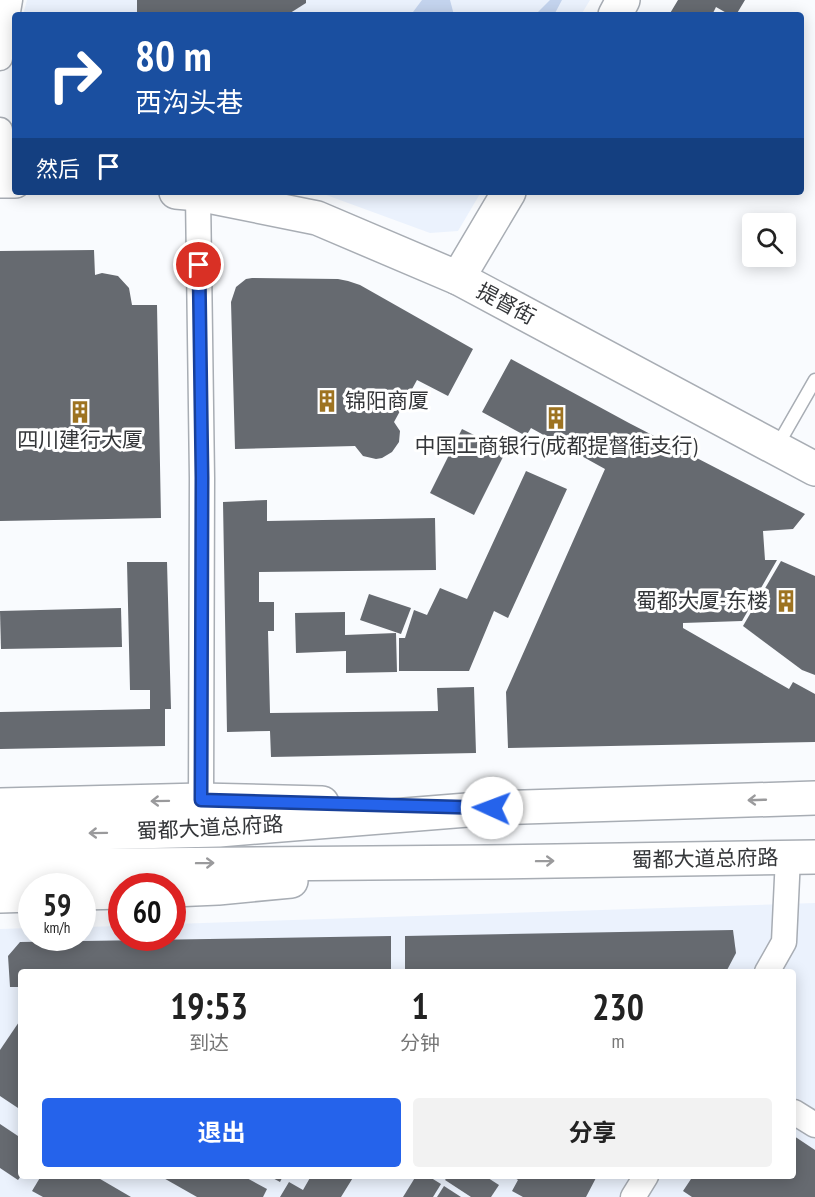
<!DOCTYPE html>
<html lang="zh">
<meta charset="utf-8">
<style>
:root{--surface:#fff;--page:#f2f2f2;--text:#222;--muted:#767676;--accent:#2563eb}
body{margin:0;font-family:"PT Sans Narrow","Noto Sans SC",sans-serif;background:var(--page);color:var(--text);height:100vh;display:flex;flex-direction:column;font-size:22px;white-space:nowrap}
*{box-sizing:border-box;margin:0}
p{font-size:20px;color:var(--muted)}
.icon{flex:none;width:33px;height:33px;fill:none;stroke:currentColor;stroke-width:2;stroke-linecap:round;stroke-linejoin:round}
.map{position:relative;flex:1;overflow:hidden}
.side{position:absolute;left:18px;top:969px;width:778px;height:210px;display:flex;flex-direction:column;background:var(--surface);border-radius:6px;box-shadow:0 3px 15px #0003}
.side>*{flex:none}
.hud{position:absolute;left:12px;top:12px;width:792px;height:183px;border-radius:6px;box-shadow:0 3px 15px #0003;background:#1a4fa0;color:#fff;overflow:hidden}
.controls{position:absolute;left:742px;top:213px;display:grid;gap:12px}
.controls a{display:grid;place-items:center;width:54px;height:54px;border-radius:6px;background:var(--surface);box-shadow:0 3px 15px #0003;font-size:30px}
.speed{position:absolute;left:18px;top:873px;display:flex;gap:12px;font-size:30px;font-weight:700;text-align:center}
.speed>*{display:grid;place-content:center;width:78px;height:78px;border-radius:50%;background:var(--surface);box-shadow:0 3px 15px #0003;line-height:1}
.speed small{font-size:15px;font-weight:400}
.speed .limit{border:9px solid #d22;background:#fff;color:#111}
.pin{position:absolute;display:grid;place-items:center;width:51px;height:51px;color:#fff;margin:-26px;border:3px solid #fff;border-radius:50%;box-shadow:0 2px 6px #0007}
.me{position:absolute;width:66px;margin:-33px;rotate:272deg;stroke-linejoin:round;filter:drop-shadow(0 0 4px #0008)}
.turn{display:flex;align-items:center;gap:21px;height:126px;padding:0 24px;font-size:27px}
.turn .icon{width:78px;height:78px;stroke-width:2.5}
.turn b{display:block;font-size:42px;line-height:51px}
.then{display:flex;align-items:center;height:57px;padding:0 24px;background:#0003;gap:12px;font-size:22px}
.eta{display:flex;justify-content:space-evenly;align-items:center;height:102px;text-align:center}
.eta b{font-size:36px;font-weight:700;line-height:42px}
.cta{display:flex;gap:12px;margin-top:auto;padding:12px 24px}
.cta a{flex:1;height:69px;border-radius:6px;background:var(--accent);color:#fff;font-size:24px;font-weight:700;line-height:69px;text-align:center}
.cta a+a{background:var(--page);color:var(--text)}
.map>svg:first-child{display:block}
.built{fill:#ebf2fd;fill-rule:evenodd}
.green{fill:#c4d4ee}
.building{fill:#666a70}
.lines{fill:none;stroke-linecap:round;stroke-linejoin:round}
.service-casing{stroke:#a8adb4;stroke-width:15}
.minor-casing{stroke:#a8adb4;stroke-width:27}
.secondary-casing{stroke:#a8adb4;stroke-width:36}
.primary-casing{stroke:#a8adb4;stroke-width:36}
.service{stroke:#fff;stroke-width:12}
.minor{stroke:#fff;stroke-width:24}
.secondary{stroke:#fff;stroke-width:33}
.primary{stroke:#fff;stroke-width:33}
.oneway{stroke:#9a9a9c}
.route-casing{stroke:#184099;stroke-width:15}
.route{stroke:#2563eb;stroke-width:10}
.labels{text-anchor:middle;stroke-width:6;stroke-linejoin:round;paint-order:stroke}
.street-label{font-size:21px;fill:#343639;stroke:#fff}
.poi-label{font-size:21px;fill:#343639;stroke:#fff}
</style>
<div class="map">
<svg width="815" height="1197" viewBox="0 0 815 1197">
<rect width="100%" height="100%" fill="#f9fbfe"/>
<!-- built -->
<g class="built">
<path d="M27 0H590L581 15H23Z"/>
<path d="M318 192H481L458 231 430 233Z"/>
<path d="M815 903V1197H0V929L31 928 32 938H82L83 927 121 926 122 938H172L173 924ZM21 972H794V1176H21Z"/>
</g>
<!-- green -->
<g class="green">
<path d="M422 0H450L454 15H415L413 12Z"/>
<path d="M550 0H562L554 15H535Z"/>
</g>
<!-- building -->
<g class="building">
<path d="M137 0H306V3L287 15H137Z"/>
<path d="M678 0H745L736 15H730L716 7 712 15H669Z"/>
<path d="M94 250 95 275 102 273 118 276 129 288 132 305H157L161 518 0 521V251Z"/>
<path d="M252 278 338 279 348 281 360 285 473 349 448 396 417 380 394 422 400 431 399 442 392 452 382 458 376 459 363 456 355 446 235 449 231 302 236 287 246 279Z"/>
<path d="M511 359 629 423 805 514 793 529 763 531 765 560H777L742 621 683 623V628L789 689 793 682 815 694V742L508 748 506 692 605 469 531 428 526 436 482 412Z"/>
<path d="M462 429 506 451 474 515 430 493Z"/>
<path d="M526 471 567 489 508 618 494 611 469 671H399V638H405L414 610 427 615 440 588 467 599Z"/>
<path d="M267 500V521L435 518 436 570 259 572V602H274V631H268L270 713 438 711 437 688 474 687 476 753 271 757 270 731 227 732 223 502Z"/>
<path d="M781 561 815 576V675L802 670 743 626Z"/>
<path d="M127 562H167L171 709H165V746L0 749V712L150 709V690H130Z"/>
<path d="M369 594 411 608 401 634 360 620Z"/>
<path d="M121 608 122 647 1 649 0 611Z"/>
<path d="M345 612V635L396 633 397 672 346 673V651L296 653 295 613Z"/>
<path d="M733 930 736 953 726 972H405V936Z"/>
<path d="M391 936V972H21V987H10L8 956 20 942Z"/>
<path d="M21 1019V1110L0 1096V1050Z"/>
<path d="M0 1124 21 1138V1176L18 1180 0 1168Z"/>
<path d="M794 1136 815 1150V1197H692L683 1191 693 1176H794Z"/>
<path d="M41 1176H95L131 1197H43L32 1191Z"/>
<path d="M160 1176H243L267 1189 263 1197H197Z"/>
<path d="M269 1176H283L280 1182Z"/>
<path d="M311 1176H354L341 1197H280L289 1182 303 1190Z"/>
<path d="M416 1176H428L441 1184 433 1197H403Z"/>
<path d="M448 1176H485L499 1185 491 1197H471L445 1180Z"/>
<path d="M512 1176H597L586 1197H523L512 1191 518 1180Z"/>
<path d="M444 1186 461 1197H437Z"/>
</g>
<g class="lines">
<!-- service casing -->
<g class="service-casing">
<path id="service" d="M776 448 815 380"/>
</g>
<!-- minor casing -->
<g class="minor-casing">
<g id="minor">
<path d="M0 58 10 0"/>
<path d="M0 130 4 181"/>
<path d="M198 194 202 478 201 800"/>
<path d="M767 972 784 942 788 857"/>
<path d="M794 1112 815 1125"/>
<path d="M633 1197 646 1176"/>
</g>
</g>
<!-- secondary casing -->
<g class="secondary-casing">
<g id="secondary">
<path d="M615 15 623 0"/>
<path d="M0 181H15"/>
<path d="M176 192 198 194 317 218 458 278 815 469"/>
<path d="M458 278 509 192"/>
</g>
</g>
<!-- primary casing -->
<g class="primary-casing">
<g id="primary">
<path d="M0 805 201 800 322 803"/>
<path d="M0 835 219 830 492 808 815 798"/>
<path d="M0 866 487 862 815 857"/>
<path d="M172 890 218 888 291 881"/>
<path d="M82 893 122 892"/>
<path d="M0 896 32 895"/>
</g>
</g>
<!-- service -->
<use href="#service" class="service"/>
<!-- minor -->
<use href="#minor" class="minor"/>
<!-- secondary -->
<use href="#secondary" class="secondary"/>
<!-- primary -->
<use href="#primary" class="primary"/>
</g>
<!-- one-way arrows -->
<defs><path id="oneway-shaft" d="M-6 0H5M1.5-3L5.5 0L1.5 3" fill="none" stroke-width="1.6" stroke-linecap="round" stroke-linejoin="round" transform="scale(1.5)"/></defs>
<g class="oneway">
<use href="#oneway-shaft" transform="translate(757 800) rotate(178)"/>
<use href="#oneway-shaft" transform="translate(160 801) rotate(179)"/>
<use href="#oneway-shaft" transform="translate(98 833) rotate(179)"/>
<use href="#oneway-shaft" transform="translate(545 861) rotate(-1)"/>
<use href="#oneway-shaft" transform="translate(205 863) rotate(-1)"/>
</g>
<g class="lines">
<!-- route casing -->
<g class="route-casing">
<path id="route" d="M199 265 202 478 201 800 492 808"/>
</g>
<!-- route -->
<use href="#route" class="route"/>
</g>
<!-- icons -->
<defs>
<g id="building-bare" transform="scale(1.8)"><path d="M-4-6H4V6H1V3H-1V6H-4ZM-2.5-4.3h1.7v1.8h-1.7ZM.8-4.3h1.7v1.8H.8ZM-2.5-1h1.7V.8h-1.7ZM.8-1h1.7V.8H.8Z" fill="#9d7321" stroke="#fff" stroke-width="2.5" paint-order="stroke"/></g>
</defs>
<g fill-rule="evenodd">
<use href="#building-bare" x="327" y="401"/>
<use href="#building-bare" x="80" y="412"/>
<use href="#building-bare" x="556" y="418"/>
<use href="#building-bare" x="786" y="601"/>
</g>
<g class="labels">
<!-- street labels -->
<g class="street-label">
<text transform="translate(506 304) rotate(28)" y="7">提督街</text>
<text transform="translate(210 828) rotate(-3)" y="7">蜀都大道总府路</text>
<text transform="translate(705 859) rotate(-1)" y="7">蜀都大道总府路</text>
</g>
<!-- poi labels -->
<g class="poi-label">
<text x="345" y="408" text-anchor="start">锦阳商厦</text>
<text x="80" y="447">四川建行大厦</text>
<text x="556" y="453">中国工商银行(成都提督街支行)</text>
<text x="768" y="608" text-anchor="end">蜀都大厦-东楼</text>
</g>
</g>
</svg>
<div class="controls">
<a><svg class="icon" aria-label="search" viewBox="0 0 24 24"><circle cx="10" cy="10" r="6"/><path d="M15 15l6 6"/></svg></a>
</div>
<div class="speed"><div>59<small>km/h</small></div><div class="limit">60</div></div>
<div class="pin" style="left:199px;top:265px;background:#d93025"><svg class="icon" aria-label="arrive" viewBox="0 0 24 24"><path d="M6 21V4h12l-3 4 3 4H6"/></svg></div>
<svg class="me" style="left:492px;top:808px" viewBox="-20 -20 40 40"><circle r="19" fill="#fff"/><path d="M0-13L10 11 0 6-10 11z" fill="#2563eb"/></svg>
<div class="hud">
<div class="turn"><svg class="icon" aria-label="right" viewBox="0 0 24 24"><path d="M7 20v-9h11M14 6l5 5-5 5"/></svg><div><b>80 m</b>西沟头巷</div></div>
<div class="then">然后<svg class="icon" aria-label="arrive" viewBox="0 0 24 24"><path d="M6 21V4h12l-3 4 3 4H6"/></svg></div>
</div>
<section class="side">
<div class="eta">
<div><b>19:53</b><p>到达</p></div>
<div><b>1</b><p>分钟</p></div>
<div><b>230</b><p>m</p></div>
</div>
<div class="cta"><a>退出</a><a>分享</a></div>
</section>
</div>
